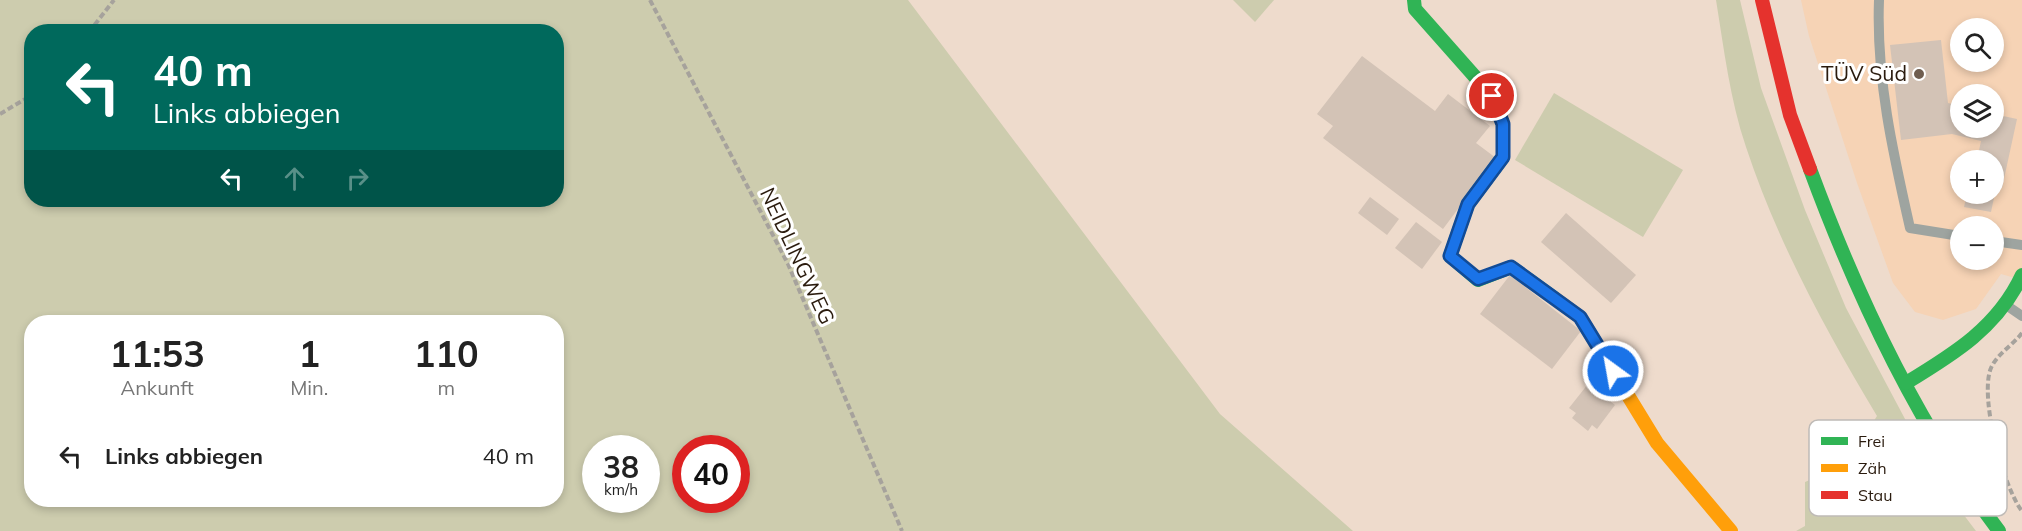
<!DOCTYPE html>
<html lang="de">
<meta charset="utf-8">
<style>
:root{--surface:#fff;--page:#f6f6f6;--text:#222;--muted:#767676}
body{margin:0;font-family:Mulish,sans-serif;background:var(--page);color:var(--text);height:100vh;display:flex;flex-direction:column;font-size:22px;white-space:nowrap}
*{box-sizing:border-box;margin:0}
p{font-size:20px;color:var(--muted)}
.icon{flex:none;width:33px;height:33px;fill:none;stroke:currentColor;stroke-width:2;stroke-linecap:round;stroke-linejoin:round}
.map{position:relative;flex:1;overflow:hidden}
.panel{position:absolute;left:24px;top:315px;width:540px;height:192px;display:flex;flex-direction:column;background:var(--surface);border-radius:24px;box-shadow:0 3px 9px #0003}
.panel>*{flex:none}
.hud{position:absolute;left:24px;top:24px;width:540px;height:183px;border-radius:24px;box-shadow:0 3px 9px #0003;background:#00695c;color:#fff;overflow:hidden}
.buttons{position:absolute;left:1950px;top:18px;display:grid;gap:12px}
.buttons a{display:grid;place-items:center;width:54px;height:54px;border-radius:50%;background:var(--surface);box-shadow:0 3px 9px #0003;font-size:30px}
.speed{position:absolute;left:582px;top:435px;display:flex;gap:12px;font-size:30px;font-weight:700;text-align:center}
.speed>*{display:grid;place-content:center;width:78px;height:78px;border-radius:50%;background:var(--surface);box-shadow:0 3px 9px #0003;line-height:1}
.speed small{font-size:15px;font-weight:400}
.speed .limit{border:9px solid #d22;background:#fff;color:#111}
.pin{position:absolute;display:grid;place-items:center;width:51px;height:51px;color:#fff;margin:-26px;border:3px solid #fff;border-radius:50%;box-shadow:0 2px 6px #0007}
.me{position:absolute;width:66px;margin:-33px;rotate:328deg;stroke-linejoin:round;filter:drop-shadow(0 0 4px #0008)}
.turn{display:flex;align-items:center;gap:21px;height:126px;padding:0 30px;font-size:27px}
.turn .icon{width:78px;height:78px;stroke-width:2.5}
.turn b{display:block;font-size:42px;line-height:51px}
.lanes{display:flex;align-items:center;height:57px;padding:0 30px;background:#0003;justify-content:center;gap:30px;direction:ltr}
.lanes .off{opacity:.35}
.eta{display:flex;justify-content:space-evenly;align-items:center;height:102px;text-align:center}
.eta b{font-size:36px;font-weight:700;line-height:42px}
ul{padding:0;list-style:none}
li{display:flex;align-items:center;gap:18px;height:78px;padding:0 30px}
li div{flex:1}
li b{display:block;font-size:22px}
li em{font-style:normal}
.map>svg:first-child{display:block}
.built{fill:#f6d3b5;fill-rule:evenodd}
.green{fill:#cdccae;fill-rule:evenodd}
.building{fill:#d3c3b6}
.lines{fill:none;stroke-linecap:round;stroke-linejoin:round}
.path{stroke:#a6a29c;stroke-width:4;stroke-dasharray:6 3;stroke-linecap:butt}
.lane{stroke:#9ea4a0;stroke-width:10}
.fast{stroke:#30b455;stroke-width:14}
.slow{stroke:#ff9f0a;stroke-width:14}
.jam{stroke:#e5322d;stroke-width:14}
.route-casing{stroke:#114b97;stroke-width:15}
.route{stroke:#1a73e8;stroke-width:10}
.poi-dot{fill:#6f5e50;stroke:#fff;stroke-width:2}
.labels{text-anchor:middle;stroke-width:6;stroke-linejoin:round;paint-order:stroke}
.poi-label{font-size:21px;fill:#2a1b0e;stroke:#fff;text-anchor:end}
.street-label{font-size:21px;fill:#2a1b0e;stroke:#fff}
.key{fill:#fff;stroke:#bfbbb7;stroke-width:1.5}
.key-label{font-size:16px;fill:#2a1b0e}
</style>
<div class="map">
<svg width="2022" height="531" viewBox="0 0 2022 531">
<rect width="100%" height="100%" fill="#eedbcc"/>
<!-- built -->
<path class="built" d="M1801 0H2022V280L2001 274 1976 309 1943 320 1915 312 1893 283 1857 183 1809 36ZM1960 28H1994V62H1960ZM1960 94H1994V128H1960ZM1960 160H1994V194H1960ZM1960 226H1994V260H1960Z"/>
<!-- green -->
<g class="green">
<path d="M0 0H908L1220 414 1353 531H0ZM32 32H556V200H32ZM556 322V500H32V322ZM596 448H646V500H596ZM686 448H736V500H686Z"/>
<path d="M1233 0H1274L1255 22Z"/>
<path d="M1716 0H1740L1761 88 1805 210 1846 308 1938 481 1976 531H1796L1805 526V482L1845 465 1877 416C1826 331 1777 241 1746 147 1730 100 1724 49 1716 0Z"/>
<path d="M1554 93 1683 170 1643 237 1515 160Z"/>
</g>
<!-- building -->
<g class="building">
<path d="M1941 40 1948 103 1960 106V128H1994V114L2017 119 2002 188 1994 187V160H1977L1981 141 1952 134 1901 140 1890 45Z"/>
<path d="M1362 56 1435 111 1448 94 1490 126 1476 143 1496 158 1443 229 1323 138 1333 126 1317 114Z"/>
<path d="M1967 194 1994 198 1991 212 1964 207Z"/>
<path d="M1370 197 1399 219 1387 235 1358 213Z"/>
<path d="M1566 213 1636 275 1611 303 1541 242Z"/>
<path d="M1416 222 1442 242 1422 269 1395 248Z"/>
<path d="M1510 275 1581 331 1552 369 1480 314Z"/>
<path d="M1588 384 1615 405 1597 429 1592 425 1588 431 1572 418 1576 413 1569 408Z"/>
</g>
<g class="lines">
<!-- path -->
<g class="path">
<path d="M650 0 788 264 902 531"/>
<path d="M89 32 114 0"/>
<path d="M0 114 32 95"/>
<path d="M2022 333C2013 345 1997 354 1991 368 1979 396 2003 487 2022 511"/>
</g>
<!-- lane -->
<g class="lane">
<path d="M1879 0C1876 78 1893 153 1910 228L1960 236"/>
<path d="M1994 241 2022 245"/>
<path d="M2006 305 2022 316"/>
</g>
<!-- fast -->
<g class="fast">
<path d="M1414 0 1415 9 1492 96 1503 124V157L1468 204 1450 256 1478 280 1511 267 1554 298"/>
<path d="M1810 169C1847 269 1892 370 1949 460 1965 485 1982 508 1999 531"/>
<path d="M1906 383C1954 354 1998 327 2022 275"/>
</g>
<!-- slow -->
<path class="slow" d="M1554 298 1580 317 1657 443 1731 531"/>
<!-- jam -->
<path class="jam" d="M1762 0 1790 115 1810 169"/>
</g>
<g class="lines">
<!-- route casing -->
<g class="route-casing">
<path id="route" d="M1492 96 1503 124V157L1468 204 1450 256 1478 279 1511 267 1580 317 1613 371"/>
</g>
<!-- route -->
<use href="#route" class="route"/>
</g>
<!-- markers -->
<circle class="poi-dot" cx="1919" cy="74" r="6"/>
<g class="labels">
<!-- poi labels -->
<g class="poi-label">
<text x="1907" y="81">TÜV Süd</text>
</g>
<!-- street labels -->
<g class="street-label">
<text transform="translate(797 256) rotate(65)" y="7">NEIDLINGWEG</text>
</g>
</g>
<!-- legend -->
<rect x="1809" y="420" width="198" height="96" rx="9" class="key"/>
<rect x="1821" y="437" width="27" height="8" fill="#30b455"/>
<rect x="1821" y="464" width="27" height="8" fill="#ff9f0a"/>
<rect x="1821" y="491" width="27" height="8" fill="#e5322d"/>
<g class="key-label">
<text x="1858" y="447">Frei</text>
<text x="1858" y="474">Zäh</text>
<text x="1858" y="501">Stau</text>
</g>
</svg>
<div class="buttons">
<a><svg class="icon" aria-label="search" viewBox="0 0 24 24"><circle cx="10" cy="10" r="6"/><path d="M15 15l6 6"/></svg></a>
<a><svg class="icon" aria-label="layers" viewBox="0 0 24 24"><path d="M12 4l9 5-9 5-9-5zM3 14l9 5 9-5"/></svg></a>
<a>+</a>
<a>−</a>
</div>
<div class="speed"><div>38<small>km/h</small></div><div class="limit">40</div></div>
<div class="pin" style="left:1492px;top:96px;background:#d93025"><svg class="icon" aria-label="arrive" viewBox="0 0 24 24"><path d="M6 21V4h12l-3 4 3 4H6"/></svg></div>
<svg class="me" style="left:1613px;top:371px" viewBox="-20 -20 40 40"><circle r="17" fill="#1a73e8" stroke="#fff" stroke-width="3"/><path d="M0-11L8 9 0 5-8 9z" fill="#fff"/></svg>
<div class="hud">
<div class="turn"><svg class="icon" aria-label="left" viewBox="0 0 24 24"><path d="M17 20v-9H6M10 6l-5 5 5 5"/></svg><div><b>40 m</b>Links abbiegen</div></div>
<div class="lanes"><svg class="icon" aria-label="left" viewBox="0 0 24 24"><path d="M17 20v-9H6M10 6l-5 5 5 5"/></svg><svg class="icon off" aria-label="ahead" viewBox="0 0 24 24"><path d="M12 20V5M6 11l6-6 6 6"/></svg><svg class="icon off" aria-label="right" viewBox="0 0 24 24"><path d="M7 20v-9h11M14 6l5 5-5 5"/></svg></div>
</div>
<section class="panel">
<div class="eta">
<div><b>11:53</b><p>Ankunft</p></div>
<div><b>1</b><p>Min.</p></div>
<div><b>110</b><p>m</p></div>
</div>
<ul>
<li><svg class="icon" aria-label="left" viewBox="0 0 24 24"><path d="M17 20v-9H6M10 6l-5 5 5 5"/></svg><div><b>Links abbiegen</b></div><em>40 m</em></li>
</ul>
</section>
</div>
